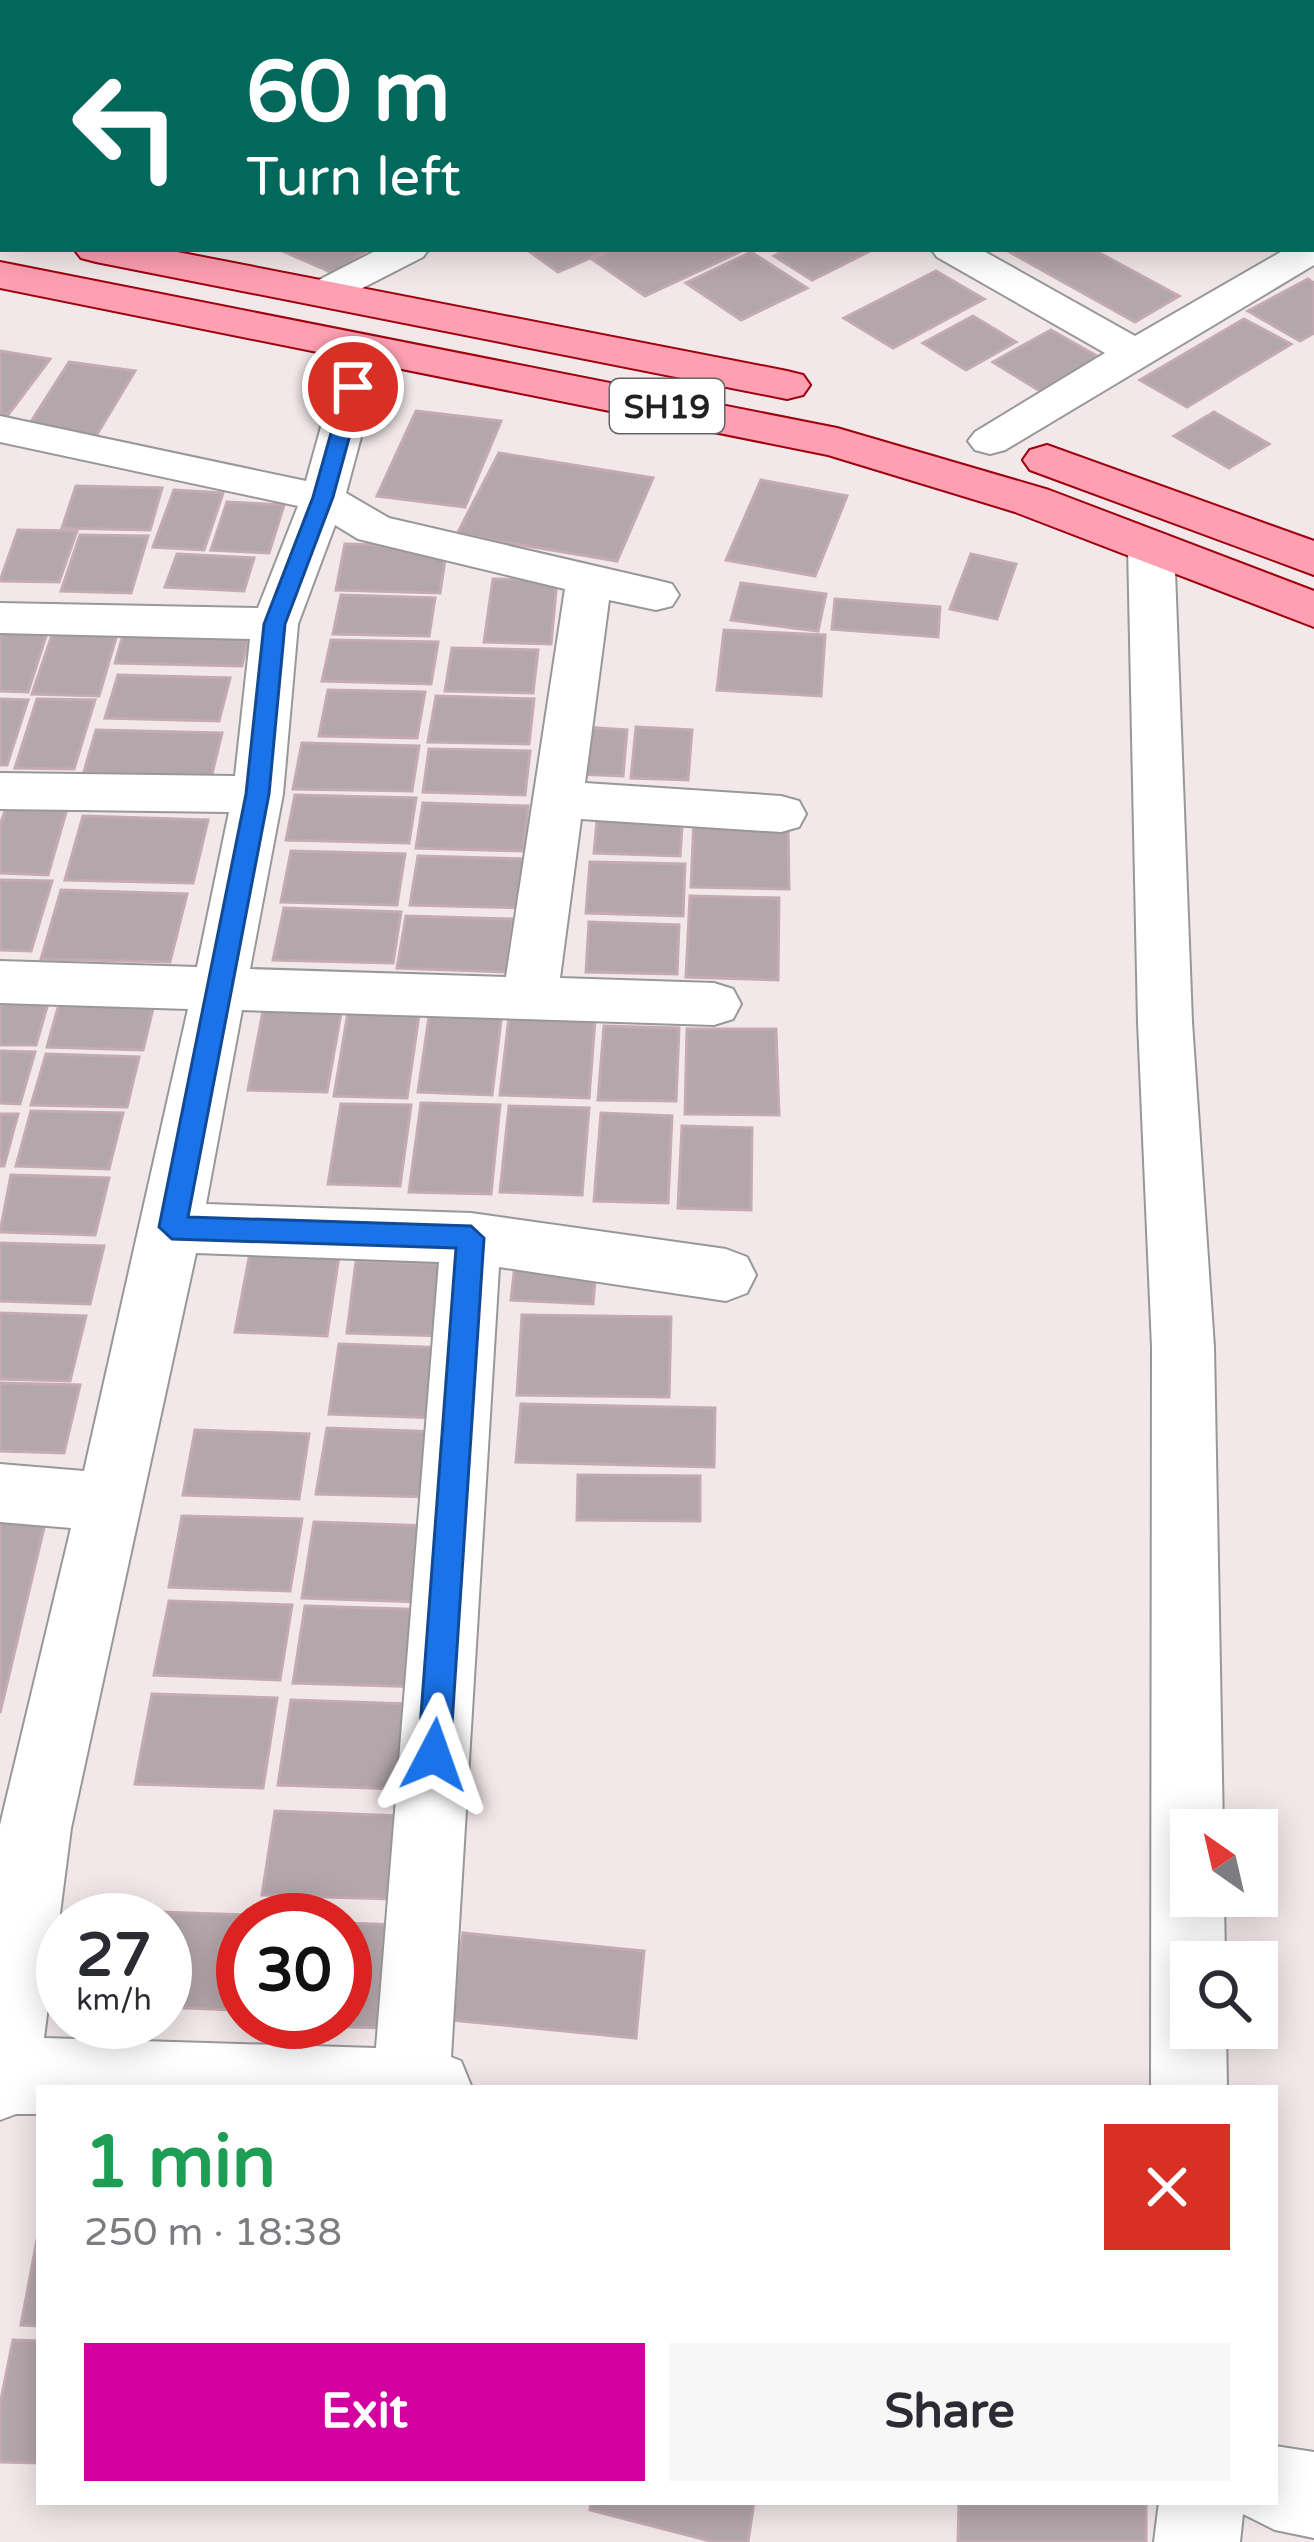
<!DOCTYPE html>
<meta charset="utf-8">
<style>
:root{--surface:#fff;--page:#f7f7f7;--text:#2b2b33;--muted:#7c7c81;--accent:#d300a0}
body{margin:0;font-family:"Varela Round",sans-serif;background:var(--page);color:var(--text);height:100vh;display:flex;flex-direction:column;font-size:45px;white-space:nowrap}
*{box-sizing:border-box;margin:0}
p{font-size:39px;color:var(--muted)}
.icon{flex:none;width:66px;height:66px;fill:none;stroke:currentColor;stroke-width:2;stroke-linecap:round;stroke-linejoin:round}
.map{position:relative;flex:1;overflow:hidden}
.panel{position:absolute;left:36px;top:2085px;width:1242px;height:420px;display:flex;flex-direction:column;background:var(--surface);border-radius:0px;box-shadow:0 6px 30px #0003}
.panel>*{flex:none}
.top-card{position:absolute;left:0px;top:0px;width:1314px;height:252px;box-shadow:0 6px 30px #0003;background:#00695c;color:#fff;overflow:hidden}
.needle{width:78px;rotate:326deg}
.controls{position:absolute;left:1170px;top:1809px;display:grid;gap:24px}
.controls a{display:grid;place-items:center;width:108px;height:108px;border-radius:0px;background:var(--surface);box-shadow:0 6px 30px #0003;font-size:60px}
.speed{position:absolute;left:36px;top:1893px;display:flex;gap:24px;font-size:60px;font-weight:700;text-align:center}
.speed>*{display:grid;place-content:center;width:156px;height:156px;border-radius:50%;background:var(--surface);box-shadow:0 6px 30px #0003;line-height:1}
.speed small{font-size:30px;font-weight:400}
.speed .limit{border:18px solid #d22;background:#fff;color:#111}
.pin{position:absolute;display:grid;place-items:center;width:102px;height:102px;color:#fff;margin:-51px;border:6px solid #fff;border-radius:50%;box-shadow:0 3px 12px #0007}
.me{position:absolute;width:132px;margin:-66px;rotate:4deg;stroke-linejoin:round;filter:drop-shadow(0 0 9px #0008)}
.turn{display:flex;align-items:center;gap:42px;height:252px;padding:0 48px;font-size:54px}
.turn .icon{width:156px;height:156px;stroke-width:2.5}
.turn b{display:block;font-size:84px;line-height:102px}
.round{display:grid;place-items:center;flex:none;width:126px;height:126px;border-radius:0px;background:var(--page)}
.overview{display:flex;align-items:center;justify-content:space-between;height:204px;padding:0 48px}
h1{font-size:72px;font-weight:700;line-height:90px;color:#1e9e55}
.button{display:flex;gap:24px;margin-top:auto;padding:24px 48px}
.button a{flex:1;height:138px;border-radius:0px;background:var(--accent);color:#fff;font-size:48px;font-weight:700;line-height:138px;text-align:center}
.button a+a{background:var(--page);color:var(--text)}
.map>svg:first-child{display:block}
.building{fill:#b4a7ab;stroke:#c4aab2;stroke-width:3}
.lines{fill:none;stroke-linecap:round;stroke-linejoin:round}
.minor-casing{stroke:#989898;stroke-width:4}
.major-casing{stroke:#9f000e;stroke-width:4}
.minor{fill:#fff;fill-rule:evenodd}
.major{fill:#fea0b2;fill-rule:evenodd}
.route{fill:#1a73e8;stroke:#114b97;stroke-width:3}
.labels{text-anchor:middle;stroke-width:10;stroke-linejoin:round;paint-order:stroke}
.shield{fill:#fff;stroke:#646464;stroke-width:3}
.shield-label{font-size:33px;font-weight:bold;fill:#212121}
</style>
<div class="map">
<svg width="1314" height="2542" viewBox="0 0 1314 2542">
<rect width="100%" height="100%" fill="#f2e8e9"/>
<!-- building -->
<g class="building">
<path d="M278 249H369L333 273Z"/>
<path d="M526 249H611L558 272Z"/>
<path d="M615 249H746L645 296 592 259Z"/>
<path d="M788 249H874L812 280 774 256Z"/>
<path d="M1092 249 1179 296 1135 322 1006 250Z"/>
<path d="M751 252 807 288 741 320 686 283Z"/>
<path d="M936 271 984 299 893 348 844 318Z"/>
<path d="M1308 279 1314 283V333L1300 341 1248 311Z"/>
<path d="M973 316 1016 342 966 370 923 343Z"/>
<path d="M1244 319 1291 344 1187 407 1140 380Z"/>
<path d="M1051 330 1104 360 1045 394 993 362Z"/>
<path d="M0 351 50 359 8 415 0 414Z"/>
<path d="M69 362 135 371 96 436 27 428Z"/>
<path d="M416 411 501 421 465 507 377 496Z"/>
<path d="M1214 412 1269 444 1229 468 1174 436Z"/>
<path d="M499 453 653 478 617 561 457 534Z"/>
<path d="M761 480 847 496 815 576 726 560Z"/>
<path d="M76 486 162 488 150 530 62 528Z"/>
<path d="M174 490 223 493 204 550 153 547Z"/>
<path d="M227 502 284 505 269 553 211 550Z"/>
<path d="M18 530 77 531 59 582 0 581Z"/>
<path d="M80 535 148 536 131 593 61 591Z"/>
<path d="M345 544 447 547 440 593 336 590Z"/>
<path d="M177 554 254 558 244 591 165 587Z"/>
<path d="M971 554 1016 564 997 619 950 609Z"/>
<path d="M493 579 557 580 551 644 484 642Z"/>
<path d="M741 583 826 594 818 631 731 620Z"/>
<path d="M341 595 435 598 429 636 333 634Z"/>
<path d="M835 599 940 607 938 637 832 629Z"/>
<path d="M0 626 49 627 28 692 0 691Z"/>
<path d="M125 628 250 631 242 666 115 663Z"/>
<path d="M54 629 118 631 99 696 32 694Z"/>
<path d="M724 630 825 635 821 696 717 690Z"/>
<path d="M331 640 438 642 431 684 322 681Z"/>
<path d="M452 648 538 650 533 693 445 691Z"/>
<path d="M118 675 230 678 219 721 105 718Z"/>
<path d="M328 690 425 692 417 738 319 736Z"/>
<path d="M436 696 534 699 529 744 428 742Z"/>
<path d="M0 699 28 700 7 765H0Z"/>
<path d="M37 699 95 700 74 769 15 768Z"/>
<path d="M583 727 627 730 623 776 577 774Z"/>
<path d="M636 727 692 730 688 780 631 778Z"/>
<path d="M96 730 222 733 211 778 83 775Z"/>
<path d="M302 743 419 746 412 791 293 789Z"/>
<path d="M429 749 530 751 525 795 423 792Z"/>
<path d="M295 795 416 798 409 843 286 840Z"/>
<path d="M423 803 528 806 523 851 416 848Z"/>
<path d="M6 808 67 809 48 875 0 873V825Z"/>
<path d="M598 810 683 813 680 856 594 853Z"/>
<path d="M83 816 208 820 193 883 65 880Z"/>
<path d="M694 818 788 821 789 889 691 887Z"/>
<path d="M291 851 405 854 397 905 281 902Z"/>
<path d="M418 856 530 859 525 908 410 905Z"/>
<path d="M590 862 685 864 683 916 586 913Z"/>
<path d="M0 880 52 881 31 951 0 950Z"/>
<path d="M61 890 187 894 170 962 41 959Z"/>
<path d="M690 896 779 898 778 980 686 977Z"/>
<path d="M284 908 401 912 393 963 273 960Z"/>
<path d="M406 916 513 919 507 972 397 968Z"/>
<path d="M589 922 679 925 677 974 586 972Z"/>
<path d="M0 992 51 993 36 1045H0Z"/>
<path d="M61 997 155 1000 143 1050 47 1047Z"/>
<path d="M430 1010 502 1012 492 1095 418 1092Z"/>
<path d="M263 1011 341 1013 327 1092 248 1090Z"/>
<path d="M348 1012 419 1015 407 1098 334 1096Z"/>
<path d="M509 1017 595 1020 589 1098 500 1095Z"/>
<path d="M604 1026 679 1028 676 1101 598 1100Z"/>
<path d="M687 1029H776L779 1115 685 1114Z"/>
<path d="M0 1051 35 1052 20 1104 0 1103Z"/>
<path d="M46 1054 139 1057 127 1107 31 1105Z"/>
<path d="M421 1103 500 1105 491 1194 409 1192Z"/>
<path d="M341 1104 411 1105 400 1186 328 1184Z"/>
<path d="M509 1106 589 1108 582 1195 500 1192Z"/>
<path d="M31 1111 123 1113 109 1169 16 1166Z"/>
<path d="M601 1113 672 1116 668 1203 594 1201Z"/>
<path d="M0 1114H18L4 1166H0Z"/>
<path d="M682 1126 752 1128 751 1210 678 1208Z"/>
<path d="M11 1175 109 1178 95 1235 0 1232Z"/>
<path d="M0 1243 104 1246 90 1304 0 1301Z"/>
<path d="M250 1253 339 1256 327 1336 235 1332Z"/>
<path d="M356 1261 453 1264 445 1336 347 1333Z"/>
<path d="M515 1264 596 1268 593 1304 511 1300Z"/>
<path d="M0 1313 86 1316 70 1381 0 1379Z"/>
<path d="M522 1315 671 1317 669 1397 517 1395Z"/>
<path d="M339 1344 448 1348 440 1418 329 1414Z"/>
<path d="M0 1383 80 1385 64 1453 0 1451Z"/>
<path d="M521 1404 715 1408 714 1467 516 1462Z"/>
<path d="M327 1428 440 1432 433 1497 316 1494Z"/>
<path d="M195 1430 309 1434 299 1499 183 1495Z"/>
<path d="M578 1475 700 1476V1521L577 1520Z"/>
<path d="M0 1514 47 1515 0 1713Z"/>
<path d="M182 1516 302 1519 290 1591 169 1587Z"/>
<path d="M314 1522 430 1526 422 1602 302 1598Z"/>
<path d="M169 1601 292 1605 280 1680 154 1675Z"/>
<path d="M305 1606 435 1610 426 1687 293 1683Z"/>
<path d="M152 1694 277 1698 263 1788 135 1784Z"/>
<path d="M291 1700 409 1704 400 1789 278 1785Z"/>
<path d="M275 1811 401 1816 392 1899 262 1895Z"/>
<path d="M98 1910 247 1915 233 2010 165 2007V1920H96Z"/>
<path d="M345 1923 398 1925 386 2028 249 2024 345 2022Z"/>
<path d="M463 1933 644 1951 636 2038 450 2020Z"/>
<path d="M39 2229V2326L21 2325Z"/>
<path d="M13 2340 39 2341V2463L0 2462V2405Z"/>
<path d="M591 2502H754L748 2542H714L590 2510Z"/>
<path d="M959 2502H1146V2542H958Z"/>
</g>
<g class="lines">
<!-- minor casing -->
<g class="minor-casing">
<g id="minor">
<path d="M125 0H165L123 3Z"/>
<path d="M227 0H264L266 3H229Z"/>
<path d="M381 0H420L379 3Z"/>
<path d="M637 0H675L635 3Z"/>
<path d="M937 0H976L935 3Z"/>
<path d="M1055 0H1093L1095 3H1057Z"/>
<path d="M3 46V68L0 69V47Z"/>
<path d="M1311 95 1314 96V118L1311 117Z"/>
<path d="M1314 237V265L1005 450 990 454 975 450 968 441 975 432 1105 353 937 257 931 249H980L1135 336 1286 249H1311Z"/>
<path d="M379 249H429L423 257 339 300H311L305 292 311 284Z"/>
<path d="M363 339 378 342 384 351 346 493 389 518 656 580 672 584 679 595 672 606 656 610 609 600 585 783 781 796 799 801 806 814 799 827 781 832 581 819 560 978 714 983 733 989 741 1004 733 1019 714 1025 242 1010 206 1204 471 1213 726 1249 747 1257 756 1275 747 1293 726 1301 499 1267 451 2057 461 2061 472 2088H39V2114H16L0 2120V1825L71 1528 0 1522V1464L84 1471 188 1009 0 1003V961L197 967 229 812 0 809V773L235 776 250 639 0 633V603L258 608 298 506 0 442V416L306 481 342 351 348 342ZM335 525 358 539 565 589 506 977 250 969 283 794 298 624ZM196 1253 439 1262 376 2048 44 2038 71 1828Z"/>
<path d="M1151 531 1167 535 1174 545 1192 1022 1214 1347 1223 1830H1191V1896H1224L1225 1962H1191V2028H1226L1227 2088H1151L1152 1347 1138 1022 1128 545 1135 535Z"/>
<path d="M1275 2446 1314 2452V2538L1275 2530 1243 2514 1240 2542H1154L1159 2502H1275Z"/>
</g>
</g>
<!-- major casing -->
<g class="major-casing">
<g id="major">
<path d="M74 249H162L787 371 803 375 810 385 803 395 787 399 96 262 81 258Z"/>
<path d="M0 262 837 428 1049 490 1314 591V627L1015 512 828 455 0 288Z"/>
<path d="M1047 445 1314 541V575L1030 470 1023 460 1030 450Z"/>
</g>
</g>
<!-- minor -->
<use href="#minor" class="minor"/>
<!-- major -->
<use href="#major" class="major"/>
</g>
<!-- route -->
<path class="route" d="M353 382 363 387 333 497 285 624 269 794 188 1217 471 1226 484 1238 450 1755 446 1766 434 1771 423 1766 418 1755 456 1248 172 1239 159 1227 246 794 264 624 313 497 344 387Z"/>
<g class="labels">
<!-- shield labels -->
<rect class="shield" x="610" y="379" width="114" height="54" rx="9"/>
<g class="shield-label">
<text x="667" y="418">SH19</text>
</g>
</g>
</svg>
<div class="controls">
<a><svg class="needle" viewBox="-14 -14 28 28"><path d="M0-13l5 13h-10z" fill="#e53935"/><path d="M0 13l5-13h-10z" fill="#7c7c81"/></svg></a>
<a><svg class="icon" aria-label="search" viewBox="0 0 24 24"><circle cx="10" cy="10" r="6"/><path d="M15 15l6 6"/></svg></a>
</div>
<div class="speed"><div>27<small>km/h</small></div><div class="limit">30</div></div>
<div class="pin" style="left:353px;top:387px;background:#d93025"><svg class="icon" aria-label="arrive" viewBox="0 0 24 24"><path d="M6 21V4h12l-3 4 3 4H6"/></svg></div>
<svg class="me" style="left:434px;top:1755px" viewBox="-20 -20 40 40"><path d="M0-17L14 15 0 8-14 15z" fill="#1a73e8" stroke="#fff" stroke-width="4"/></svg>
<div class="top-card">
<div class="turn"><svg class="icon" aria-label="left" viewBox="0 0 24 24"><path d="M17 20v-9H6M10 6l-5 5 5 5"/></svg><div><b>60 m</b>Turn left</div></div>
</div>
<section class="panel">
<div class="overview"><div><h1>1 min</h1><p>250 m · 18:38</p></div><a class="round" style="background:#d93025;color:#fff"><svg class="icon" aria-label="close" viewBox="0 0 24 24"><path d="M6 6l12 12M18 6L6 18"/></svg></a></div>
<div class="button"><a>Exit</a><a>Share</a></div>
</section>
</div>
